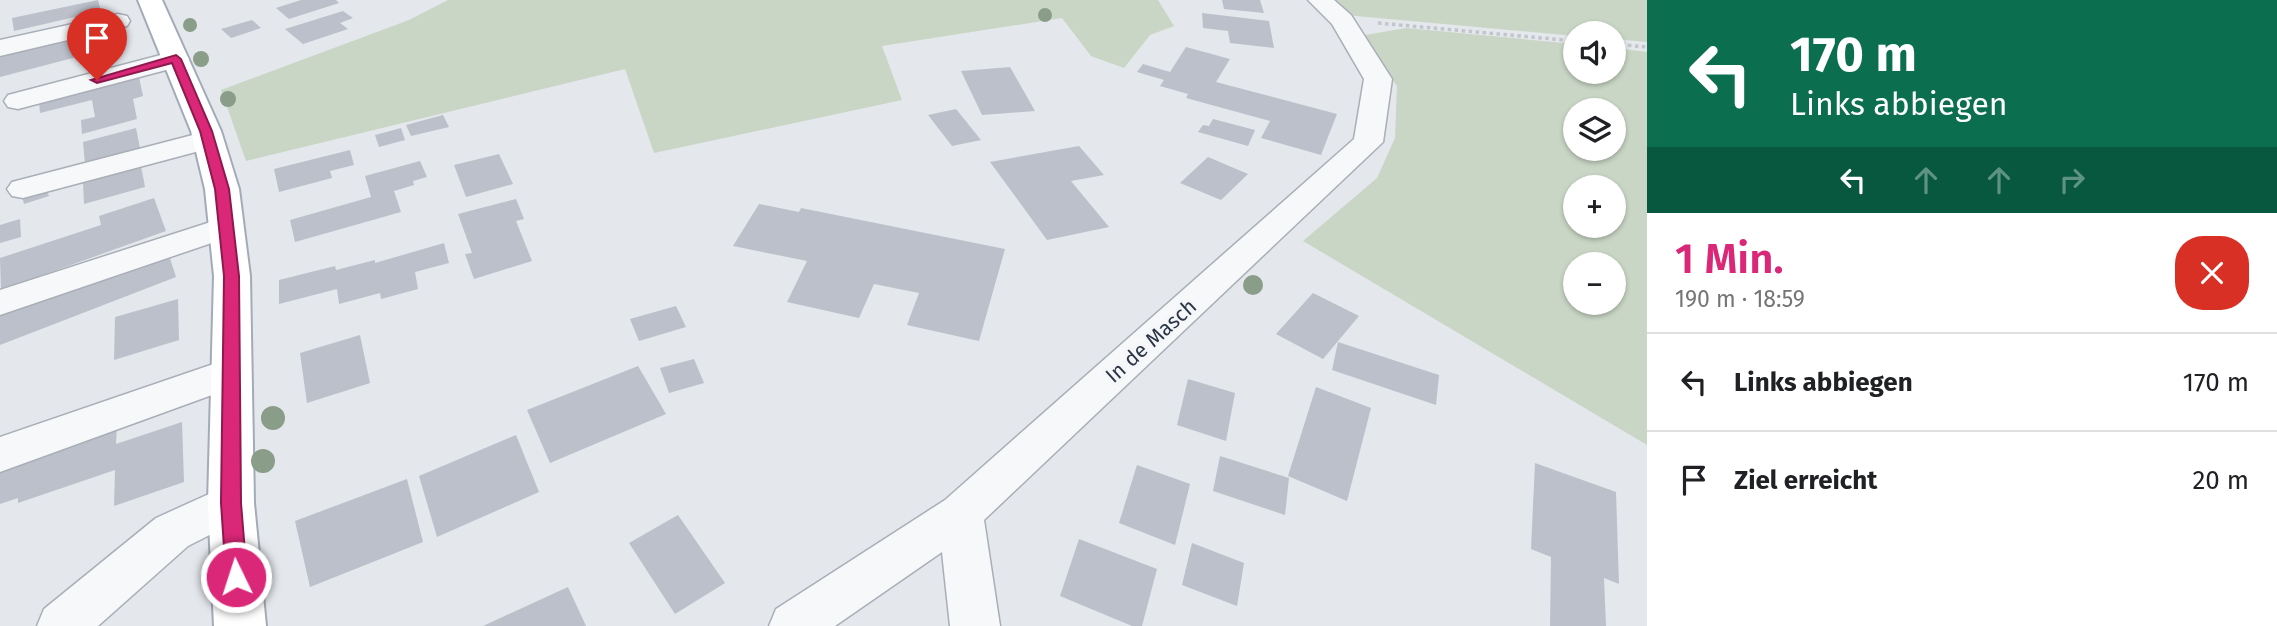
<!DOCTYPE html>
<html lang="de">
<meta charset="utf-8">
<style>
:root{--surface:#fff;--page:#f2f2f2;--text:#202124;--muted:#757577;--line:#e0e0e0;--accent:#db2777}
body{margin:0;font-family:"Fira Sans",sans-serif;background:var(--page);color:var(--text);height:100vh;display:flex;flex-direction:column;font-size:26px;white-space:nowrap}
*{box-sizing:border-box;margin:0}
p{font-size:23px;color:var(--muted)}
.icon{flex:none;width:38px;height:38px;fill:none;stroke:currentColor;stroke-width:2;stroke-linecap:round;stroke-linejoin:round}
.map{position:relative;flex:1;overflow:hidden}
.details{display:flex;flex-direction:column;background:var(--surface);width:630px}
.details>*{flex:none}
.guide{background:#0b6e4f;color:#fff;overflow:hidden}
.tools{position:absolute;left:1563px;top:21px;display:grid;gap:14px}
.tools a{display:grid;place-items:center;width:63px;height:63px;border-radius:50%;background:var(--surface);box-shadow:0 2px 5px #0004;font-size:35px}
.pin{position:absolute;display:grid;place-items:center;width:60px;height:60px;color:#fff;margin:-72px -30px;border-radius:50% 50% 50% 0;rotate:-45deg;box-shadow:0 0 7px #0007}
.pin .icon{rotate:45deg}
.me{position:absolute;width:77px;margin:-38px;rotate:356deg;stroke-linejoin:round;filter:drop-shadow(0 0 5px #0008)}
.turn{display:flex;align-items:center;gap:24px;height:147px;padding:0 28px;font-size:32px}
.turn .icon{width:91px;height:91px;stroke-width:2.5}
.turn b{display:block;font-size:49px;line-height:60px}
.lanes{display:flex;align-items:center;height:66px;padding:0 28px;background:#0003;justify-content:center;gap:35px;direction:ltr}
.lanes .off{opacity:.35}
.round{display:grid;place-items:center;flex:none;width:74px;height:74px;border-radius:28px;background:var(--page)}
.head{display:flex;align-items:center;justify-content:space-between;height:119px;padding:0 28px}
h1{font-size:42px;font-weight:600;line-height:52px;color:var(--accent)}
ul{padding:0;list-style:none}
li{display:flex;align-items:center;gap:21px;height:98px;padding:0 28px;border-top:2px solid var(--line)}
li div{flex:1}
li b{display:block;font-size:26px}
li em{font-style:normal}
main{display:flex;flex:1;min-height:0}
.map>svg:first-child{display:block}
.green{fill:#c9d6c5;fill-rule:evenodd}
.building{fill:#bbc0ca}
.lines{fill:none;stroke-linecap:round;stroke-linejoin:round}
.minor-casing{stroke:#a9aeb7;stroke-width:3}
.major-casing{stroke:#a3abb8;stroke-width:4}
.path{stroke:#c2c5cb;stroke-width:3.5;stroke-dasharray:3.5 3.5;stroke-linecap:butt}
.minor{fill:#f7f8fa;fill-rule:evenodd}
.major{fill:#fff;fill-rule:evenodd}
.tree{fill:#899d89}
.route{fill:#db2777;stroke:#8e194d;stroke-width:2}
.labels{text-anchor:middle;stroke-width:7;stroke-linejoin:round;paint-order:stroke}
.street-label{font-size:21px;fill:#2b3445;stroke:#f4f6f9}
</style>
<main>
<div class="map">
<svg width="1647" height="626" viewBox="0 0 1647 626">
<rect width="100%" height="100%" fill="#e4e7ec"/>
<!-- green -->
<g class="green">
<path d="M448 0H1158L1174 26 1150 35 1124 68 1091 56 1062 18 882 46 902 100 654 153 625 69 246 161 221 90 409 20Z"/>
<path d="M1334 0H1647V42L1614 39V33L1575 36 1345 15Z"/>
<path d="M1406 28 1575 44V72H1614V48L1647 52V445L1303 241 1377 178 1395 138 1397 86 1360 36ZM1575 110H1614V149H1575ZM1575 187H1614V226H1575ZM1575 264H1614V303H1575Z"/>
</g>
<!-- building -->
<g class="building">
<path d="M98 0 101 11 14 31 12 18Z"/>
<path d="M301 0H336L339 3 289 19 276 8Z"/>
<path d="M1222 0H1260L1264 13 1224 9Z"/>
<path d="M343 11 353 18 340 23 348 29 303 44 285 29Z"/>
<path d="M1202 13 1269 21 1274 48 1230 43 1228 31 1203 28Z"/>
<path d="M252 20 261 28 231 38 221 29Z"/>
<path d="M85 34 92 53 0 77V55Z"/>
<path d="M1186 47 1230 59 1216 82 1337 114 1321 155 1261 138 1270 121 1186 98 1188 94 1160 86 1164 80 1137 72 1143 64 1170 72Z"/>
<path d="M1010 67 1035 111 982 115 961 71Z"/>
<path d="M139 77 143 96 133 99 137 119 82 134 81 120 95 117 92 100 40 113 39 102Z"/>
<path d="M956 109 981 140 952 146 928 115Z"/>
<path d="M443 115 449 127 411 136 406 125Z"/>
<path d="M1213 119 1255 130 1248 146 1198 132 1203 125 1209 126Z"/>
<path d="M136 128 140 148 85 164 83 142Z"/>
<path d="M401 128 405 140 379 147 375 135Z"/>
<path d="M1079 146 1104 175 1071 181 1109 227 1047 240 990 162Z"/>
<path d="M350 150 354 165 330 171 332 178 279 192 274 169Z"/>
<path d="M499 154 513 184 466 197 454 165Z"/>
<path d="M1208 157 1248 174 1221 200 1180 183Z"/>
<path d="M420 161 427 177 413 181 414 185 394 191 401 212 295 242 290 220 371 197 365 176Z"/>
<path d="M141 166 145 187 84 204 83 182Z"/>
<path d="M46 188 49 196 24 204 22 196Z"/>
<path d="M154 198 166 231 1 290 0 258 101 225 99 216Z"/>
<path d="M516 199 524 219 516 221 532 261 474 279 465 254 472 253 458 214Z"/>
<path d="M759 204 799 212 801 208 1005 249 979 341 907 325 919 293 874 284 859 318 787 302 807 261 733 246Z"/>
<path d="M20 219 21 237 0 243V225Z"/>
<path d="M444 243 449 263 415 272 418 289 381 299 380 293 339 304 337 289 279 304V280L335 266 336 270 375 260V263Z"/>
<path d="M167 249 176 277 0 345V312L123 273 120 265Z"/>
<path d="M1313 293 1359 316 1323 359 1276 334Z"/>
<path d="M178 299 179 340 114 360 115 317Z"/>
<path d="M676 306 686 327 639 341 630 319Z"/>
<path d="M360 335 370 383 307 403 300 353Z"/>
<path d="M1338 342 1439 375 1436 405 1332 370Z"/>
<path d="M694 359 704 383 669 393 660 368Z"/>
<path d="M638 366 666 414 550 463 527 410Z"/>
<path d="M1188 379 1235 393 1226 441 1177 425Z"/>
<path d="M1316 387 1371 408 1347 501 1288 476Z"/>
<path d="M182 422 184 482 114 506 115 470 18 503V498L0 504V467L117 425 116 444Z"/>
<path d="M516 435 539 492 437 537 419 476Z"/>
<path d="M1220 456 1289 478 1285 515 1213 491Z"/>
<path d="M1535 463 1616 492 1619 584 1604 578 1606 626H1550L1551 557 1531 549Z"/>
<path d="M1137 465 1190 484 1175 545 1119 523Z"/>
<path d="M407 479 423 542 310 587 295 521Z"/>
<path d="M678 515 725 583 675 614 629 543Z"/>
<path d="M1079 539 1157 569 1142 626H1132L1060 596Z"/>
<path d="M1192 543 1244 563 1237 606 1182 585Z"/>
<path d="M568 587 586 626H483Z"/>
</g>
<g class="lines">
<!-- minor casing -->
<g class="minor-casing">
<g id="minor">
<path d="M1308 0H1334L1351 15 1392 79 1383 142 984 520 1000 626H950L942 552 835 626H769L776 609 945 500 1354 139 1364 79 1332 24Z"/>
<path d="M118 14 127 16 130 21 127 26 0 56V40Z"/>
<path d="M176 51 185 53 189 59 185 65 18 109 8 107 4 101 8 95Z"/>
<path d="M208 131 218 134 223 140 218 146 23 198 12 196 7 189 12 182Z"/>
<path d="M226 217 238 220 243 227 238 234 0 315V290Z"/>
<path d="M231 358 245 363 251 373 245 383 0 472V437Z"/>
<path d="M231 484 247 490 253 503 247 516 188 546 98 626H37L44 609 156 518Z"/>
</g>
</g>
<!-- major casing -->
<g class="major-casing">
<path id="major" d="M138 0H162L221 131 239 189 250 276 254 503 266 626H214L208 503 214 276 205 189 191 131Z"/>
</g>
<!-- path -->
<g class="path">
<path d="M1378 23 1575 41"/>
<path d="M1614 44 1647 47"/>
</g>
<!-- minor -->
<use href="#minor" class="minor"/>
<!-- major -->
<use href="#major" class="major"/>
</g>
<!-- trees -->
<g class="tree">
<circle cx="1045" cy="15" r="7"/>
<circle cx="190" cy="25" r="7"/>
<circle cx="201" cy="59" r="8"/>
<circle cx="228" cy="99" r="8"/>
<circle cx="1253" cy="285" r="10"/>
<circle cx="273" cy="418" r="12"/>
<circle cx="263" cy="461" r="12"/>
</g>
<!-- route -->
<path class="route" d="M176 55 181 59 212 131 229 189 239 276 241 503 247 577 244 584 236 586 229 584 226 577 221 503 224 276 215 189 200 131 172 63 97 83 91 80Z"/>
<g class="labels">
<!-- street labels -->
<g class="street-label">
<text transform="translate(1151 341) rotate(-42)" y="7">In de Masch</text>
</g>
</g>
</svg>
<div class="tools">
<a><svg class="icon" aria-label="sound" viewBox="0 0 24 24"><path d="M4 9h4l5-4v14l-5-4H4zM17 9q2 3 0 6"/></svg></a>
<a><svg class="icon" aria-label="layers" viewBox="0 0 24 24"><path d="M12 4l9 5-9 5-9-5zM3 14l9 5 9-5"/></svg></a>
<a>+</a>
<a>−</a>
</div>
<div class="pin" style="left:97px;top:80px;background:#d93025"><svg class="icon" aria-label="arrive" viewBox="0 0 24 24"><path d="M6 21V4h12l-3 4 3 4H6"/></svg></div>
<svg class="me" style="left:236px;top:577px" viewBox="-20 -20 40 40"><circle r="17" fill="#db2777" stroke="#fff" stroke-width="3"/><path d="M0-11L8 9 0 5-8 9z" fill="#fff"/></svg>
</div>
<section class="details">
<div class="guide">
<div class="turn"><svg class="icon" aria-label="left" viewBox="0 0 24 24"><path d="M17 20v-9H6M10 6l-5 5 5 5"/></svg><div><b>170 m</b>Links abbiegen</div></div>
<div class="lanes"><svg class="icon" aria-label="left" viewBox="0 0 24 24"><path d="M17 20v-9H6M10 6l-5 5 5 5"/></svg><svg class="icon off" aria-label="ahead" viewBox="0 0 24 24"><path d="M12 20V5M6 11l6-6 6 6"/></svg><svg class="icon off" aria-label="ahead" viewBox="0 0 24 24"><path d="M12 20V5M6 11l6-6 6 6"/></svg><svg class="icon off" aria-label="right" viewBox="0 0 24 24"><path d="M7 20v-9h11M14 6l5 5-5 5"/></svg></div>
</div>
<div class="head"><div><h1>1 Min.</h1><p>190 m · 18:59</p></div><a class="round" style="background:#d93025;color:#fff"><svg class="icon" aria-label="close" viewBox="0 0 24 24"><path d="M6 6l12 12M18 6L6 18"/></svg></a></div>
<ul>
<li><svg class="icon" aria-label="left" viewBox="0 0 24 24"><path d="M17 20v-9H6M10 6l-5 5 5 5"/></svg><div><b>Links abbiegen</b></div><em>170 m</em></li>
<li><svg class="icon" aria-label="arrive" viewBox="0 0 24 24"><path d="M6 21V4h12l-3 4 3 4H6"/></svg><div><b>Ziel erreicht</b></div><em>20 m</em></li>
</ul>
</section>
</main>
